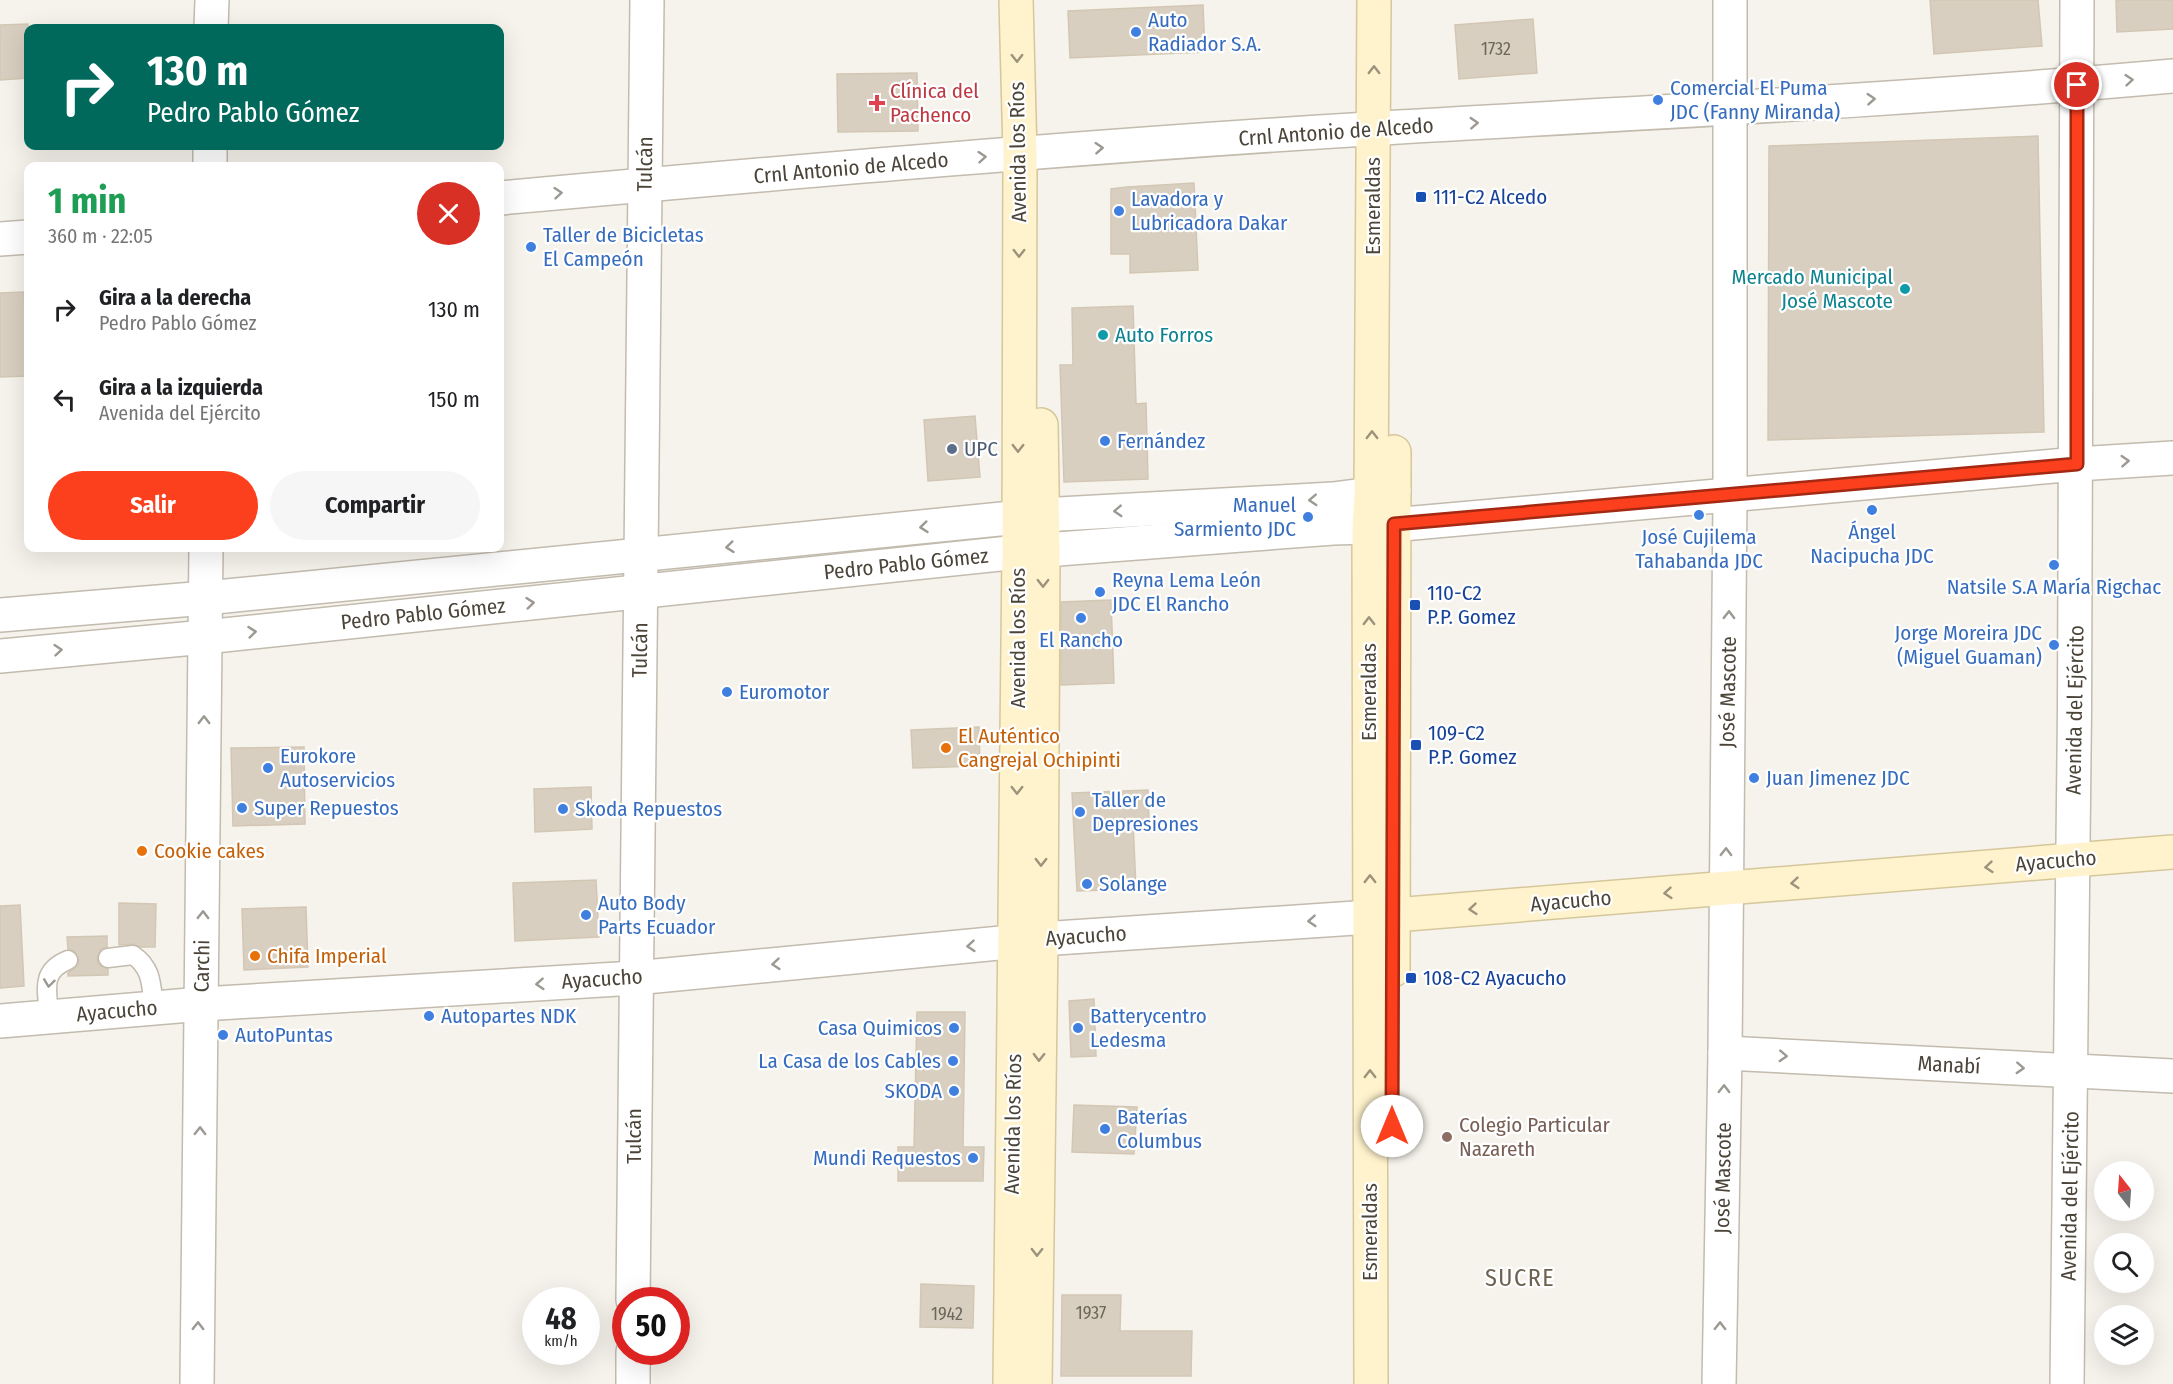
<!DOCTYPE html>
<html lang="es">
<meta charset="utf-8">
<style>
:root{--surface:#fff;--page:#f6f6f6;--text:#202124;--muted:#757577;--accent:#fc3f1d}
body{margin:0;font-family:"Fira Sans Condensed",sans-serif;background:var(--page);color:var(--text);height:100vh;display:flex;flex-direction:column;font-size:22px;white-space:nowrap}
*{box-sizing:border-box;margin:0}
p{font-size:20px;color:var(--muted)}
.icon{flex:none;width:33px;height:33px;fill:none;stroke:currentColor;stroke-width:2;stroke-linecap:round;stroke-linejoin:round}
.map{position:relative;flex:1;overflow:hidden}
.sheet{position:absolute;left:24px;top:162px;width:480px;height:390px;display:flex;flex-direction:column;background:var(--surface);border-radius:12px;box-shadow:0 6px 24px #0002}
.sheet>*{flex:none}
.guide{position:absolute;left:24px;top:24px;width:480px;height:126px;border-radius:12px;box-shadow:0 6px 24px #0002;background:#00695c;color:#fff;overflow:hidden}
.needle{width:39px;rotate:343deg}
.tools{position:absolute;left:2094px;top:1161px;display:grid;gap:12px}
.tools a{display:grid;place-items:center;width:60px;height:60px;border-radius:50%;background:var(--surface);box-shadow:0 6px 24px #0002;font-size:30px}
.speed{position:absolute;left:522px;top:1287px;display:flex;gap:12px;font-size:30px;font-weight:700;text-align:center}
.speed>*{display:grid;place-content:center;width:78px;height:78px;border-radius:50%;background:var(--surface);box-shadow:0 6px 24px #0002;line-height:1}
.speed small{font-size:15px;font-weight:400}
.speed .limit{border:9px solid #d22;background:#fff;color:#111}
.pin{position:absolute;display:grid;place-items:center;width:51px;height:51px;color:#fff;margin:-26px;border:3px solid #fff;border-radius:50%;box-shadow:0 2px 6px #0007}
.me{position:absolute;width:66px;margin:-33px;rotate:0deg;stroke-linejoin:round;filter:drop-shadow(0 0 4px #0008)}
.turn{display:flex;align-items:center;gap:21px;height:126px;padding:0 24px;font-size:27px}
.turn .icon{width:78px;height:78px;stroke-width:2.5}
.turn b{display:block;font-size:42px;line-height:51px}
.round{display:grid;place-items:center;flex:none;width:63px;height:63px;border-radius:32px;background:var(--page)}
.head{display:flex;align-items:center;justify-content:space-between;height:102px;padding:0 24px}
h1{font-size:36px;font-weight:700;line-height:45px;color:#1e9e55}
.button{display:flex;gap:12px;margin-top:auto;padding:12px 24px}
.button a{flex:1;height:69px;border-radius:36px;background:var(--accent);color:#fff;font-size:24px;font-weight:700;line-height:69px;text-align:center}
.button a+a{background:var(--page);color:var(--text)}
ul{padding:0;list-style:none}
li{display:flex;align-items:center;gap:18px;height:90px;padding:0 24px}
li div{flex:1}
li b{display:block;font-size:22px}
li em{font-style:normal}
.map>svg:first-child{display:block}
.building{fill:#d8cfc1;stroke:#d3c7b4;stroke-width:1.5}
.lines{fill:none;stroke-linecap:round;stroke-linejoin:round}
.lane-casing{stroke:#c2bbae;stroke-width:21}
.street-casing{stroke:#c2bbae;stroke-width:36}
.secondary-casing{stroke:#d6c79b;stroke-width:36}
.lane{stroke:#fff;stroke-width:18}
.street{stroke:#fff;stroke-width:33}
.secondary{stroke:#fff3cd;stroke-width:33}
.oneway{stroke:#9c937c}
.oneway2{stroke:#9c9892}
.route-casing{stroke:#a42913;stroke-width:15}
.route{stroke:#fc3f1d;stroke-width:10}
.shop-dot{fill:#3f7fe0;stroke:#fff;stroke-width:2}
.health-dot{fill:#e0444e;stroke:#fff;stroke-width:2}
.transit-dot{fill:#1a4fb4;stroke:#fff;stroke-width:2}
.culture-dot{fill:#0f9aa8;stroke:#fff;stroke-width:2}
.service-dot{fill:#5c6f8a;stroke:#fff;stroke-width:2}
.food-dot{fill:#e8710a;stroke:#fff;stroke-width:2}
.education-dot{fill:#8d6e63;stroke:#fff;stroke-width:2}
.labels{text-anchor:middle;stroke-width:4.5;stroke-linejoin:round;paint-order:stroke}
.number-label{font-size:18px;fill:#6e675b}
.shop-label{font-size:21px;fill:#366cbe;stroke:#fff;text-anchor:start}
.health-label{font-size:21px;fill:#be3a42;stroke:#fff;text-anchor:start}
.street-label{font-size:21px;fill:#4b4439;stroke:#fff}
.transit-label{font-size:21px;fill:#164399;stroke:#fff;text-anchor:start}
.culture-label{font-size:21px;fill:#0d838f;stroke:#fff;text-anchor:end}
.service-label{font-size:21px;fill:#4e5e75;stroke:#fff;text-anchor:start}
.food-label{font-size:21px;fill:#c56008;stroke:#fff;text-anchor:start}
.education-label{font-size:21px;fill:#785e54;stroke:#fff;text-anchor:start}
.quarter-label{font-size:24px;letter-spacing:1.5px;fill:#6e6250;stroke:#fff}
</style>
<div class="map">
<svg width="2173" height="1384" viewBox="0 0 2173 1384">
<rect width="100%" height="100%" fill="#f6f3ec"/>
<!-- building -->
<g class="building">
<path d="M1930 0H2038L2042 46 1934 54Z"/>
<path d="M2116 0H2173V29L2117 32Z"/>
<path d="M1203 5 1205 52 1070 58 1068 11Z"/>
<path d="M1533 19 1537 73 1459 79 1455 25Z"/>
<path d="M28 24V78L0 80V25Z"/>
<path d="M917 73 918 131 838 132 837 74Z"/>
<path d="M2038 136 2044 432 1768 440 1769 146Z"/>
<path d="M1194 183 1198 270 1130 273V254H1111V189L1127 187Z"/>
<path d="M24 292 27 376 0 377V293Z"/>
<path d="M1133 306 1136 404 1146 403 1148 479 1064 482 1060 365H1073L1072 308Z"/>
<path d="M975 416 980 477 928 481 924 420Z"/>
<path d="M1111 600 1114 683 1061 685V602Z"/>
<path d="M979 727 980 766 913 768 911 730Z"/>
<path d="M304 747 305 824 233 826 231 748Z"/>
<path d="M591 787 592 829 535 832 534 789Z"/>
<path d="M1148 790 1149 821H1133L1136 889 1077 891 1072 793Z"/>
<path d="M596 880 599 937 515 941 513 883Z"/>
<path d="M119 903 156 904 155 947H141L132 944 119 945Z"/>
<path d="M20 905 24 986 0 988V906Z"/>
<path d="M306 907 308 967 244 970 242 909Z"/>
<path d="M107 936V947L101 949 97 959 99 965 108 969V975L68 976V973L77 966 79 960 74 951 68 949 67 937Z"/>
<path d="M1094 999 1096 1056 1071 1057 1069 1001Z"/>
<path d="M917 1012H965L963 1147H984L983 1181H898V1147H914Z"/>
<path d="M1074 1105 1137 1107 1134 1154 1072 1152Z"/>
<path d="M921 1284 974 1286 973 1328 920 1327Z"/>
<path d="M1062 1295H1121L1120 1331H1192L1191 1376H1061Z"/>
</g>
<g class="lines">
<!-- lane casing -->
<g class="lane-casing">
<g id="lane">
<path d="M108 958 133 955C153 969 151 986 154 1008"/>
<path d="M49 1017C48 991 39 972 68 960"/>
</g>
</g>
<!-- street casing -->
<g class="street-casing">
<g id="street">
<path d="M211 28 212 0"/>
<path d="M210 166V146"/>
<path d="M500 198C799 171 1099 145 1399 127 1657 112 1915 99 2173 76"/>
<path d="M0 239 28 237"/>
<path d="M0 615 206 598 1041 515 1333 499 1394 491"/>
<path d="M0 656 205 637 1019 552 1333 528 1369 527 2077 464 2173 458"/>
<path d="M0 1021 202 1004 635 978 1041 939 1370 917"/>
<path d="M1725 1053 2173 1076"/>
<path d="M633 1300 647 0"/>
<path d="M197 1384 206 548"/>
<path d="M633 1384V1352"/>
<path d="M1719 1384 1725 1053 1730 496V0"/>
<path d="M2067 1384C2074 923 2077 461 2077 0"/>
</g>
</g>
<!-- secondary casing -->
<g class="secondary-casing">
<g id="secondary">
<path d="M1370 917 2173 852"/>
<path d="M1393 970 1394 452"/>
<path d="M1010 1384 1019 552 1020 154 1016 0"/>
<path d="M1035 1384 1041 939 1043 550 1041 425"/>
<path d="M1371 1384 1369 527 1371 494 1374 0"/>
</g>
</g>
<!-- lane -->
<use href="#lane" class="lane"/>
<!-- street -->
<use href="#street" class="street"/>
<!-- secondary -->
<use href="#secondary" class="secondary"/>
</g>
<!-- one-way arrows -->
<defs><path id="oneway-chevron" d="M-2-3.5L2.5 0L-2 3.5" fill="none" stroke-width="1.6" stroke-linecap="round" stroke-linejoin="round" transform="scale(1.5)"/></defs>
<g class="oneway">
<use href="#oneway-chevron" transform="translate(1017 58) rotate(89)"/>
<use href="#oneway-chevron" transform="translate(1374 70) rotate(-90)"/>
<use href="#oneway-chevron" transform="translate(1019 253) rotate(90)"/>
<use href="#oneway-chevron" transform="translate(1372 435) rotate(-90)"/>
<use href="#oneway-chevron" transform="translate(1018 448) rotate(90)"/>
<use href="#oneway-chevron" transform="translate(1043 583) rotate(90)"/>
<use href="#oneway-chevron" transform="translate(1369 621) rotate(-90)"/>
<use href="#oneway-chevron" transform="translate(1017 790) rotate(90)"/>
<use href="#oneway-chevron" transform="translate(1041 862) rotate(90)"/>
<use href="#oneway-chevron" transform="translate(1989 867) rotate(175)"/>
<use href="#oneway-chevron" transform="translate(1370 879) rotate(-90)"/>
<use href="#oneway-chevron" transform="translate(1795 883) rotate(175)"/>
<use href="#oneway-chevron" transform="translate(1668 893) rotate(175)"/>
<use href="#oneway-chevron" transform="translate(1473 909) rotate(175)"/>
<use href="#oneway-chevron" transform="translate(1039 1057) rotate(91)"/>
<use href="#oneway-chevron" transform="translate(1370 1074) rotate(-90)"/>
<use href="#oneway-chevron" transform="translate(1037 1252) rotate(91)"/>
</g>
<g class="oneway2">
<use href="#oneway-chevron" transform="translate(2129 80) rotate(-5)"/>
<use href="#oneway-chevron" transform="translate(1871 99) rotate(-4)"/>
<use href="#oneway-chevron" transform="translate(1474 123) rotate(-3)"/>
<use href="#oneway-chevron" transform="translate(1099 148) rotate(-4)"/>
<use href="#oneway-chevron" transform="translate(982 157) rotate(-5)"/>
<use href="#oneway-chevron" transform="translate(558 193) rotate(-5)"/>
<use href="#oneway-chevron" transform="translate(2125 461) rotate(-4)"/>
<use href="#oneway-chevron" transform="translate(1313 500) rotate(177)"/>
<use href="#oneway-chevron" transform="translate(1118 511) rotate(177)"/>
<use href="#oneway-chevron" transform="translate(924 527) rotate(174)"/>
<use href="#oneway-chevron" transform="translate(730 547) rotate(174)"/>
<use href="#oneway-chevron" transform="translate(530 603) rotate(-6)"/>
<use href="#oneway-chevron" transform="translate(1729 615) rotate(-89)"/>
<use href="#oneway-chevron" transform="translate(252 632) rotate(-6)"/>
<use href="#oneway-chevron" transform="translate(58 650) rotate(-5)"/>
<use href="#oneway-chevron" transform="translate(204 720) rotate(-90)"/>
<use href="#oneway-chevron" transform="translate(1726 852) rotate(-89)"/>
<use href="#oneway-chevron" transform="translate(203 915) rotate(-89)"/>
<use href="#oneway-chevron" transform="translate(1312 921) rotate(176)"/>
<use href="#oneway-chevron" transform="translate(971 946) rotate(175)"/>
<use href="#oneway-chevron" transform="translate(776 964) rotate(175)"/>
<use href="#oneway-chevron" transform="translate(49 983) rotate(97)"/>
<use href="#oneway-chevron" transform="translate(540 984) rotate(176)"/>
<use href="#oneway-chevron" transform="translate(1783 1056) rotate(3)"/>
<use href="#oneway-chevron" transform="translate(2020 1068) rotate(3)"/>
<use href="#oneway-chevron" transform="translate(1724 1089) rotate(-89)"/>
<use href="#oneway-chevron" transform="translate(200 1131) rotate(-89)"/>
<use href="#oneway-chevron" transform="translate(198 1326) rotate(-89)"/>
<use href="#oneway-chevron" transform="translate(1720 1326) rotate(-89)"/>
</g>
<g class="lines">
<!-- route casing -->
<g class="route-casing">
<path id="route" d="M1392 1126 1394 524 2077 464V85"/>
</g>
<!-- route -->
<use href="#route" class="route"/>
</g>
<!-- markers -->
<g class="shop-dot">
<circle cx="1136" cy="32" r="6"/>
<circle cx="1658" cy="100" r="6"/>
<circle cx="1119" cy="211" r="6"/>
<circle cx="531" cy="247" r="6"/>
<circle cx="1105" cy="441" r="6"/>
<circle cx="1872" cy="510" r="6"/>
<circle cx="1699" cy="515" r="6"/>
<circle cx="1308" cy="517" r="6"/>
<circle cx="2054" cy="565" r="6"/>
<circle cx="1100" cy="592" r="6"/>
<circle cx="1081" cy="618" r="6"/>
<circle cx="2054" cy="645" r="6"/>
<circle cx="727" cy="692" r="6"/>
<circle cx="268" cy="768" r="6"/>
<circle cx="1754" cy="778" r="6"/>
<circle cx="242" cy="808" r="6"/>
<circle cx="563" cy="809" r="6"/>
<circle cx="1080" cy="812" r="6"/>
<circle cx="1087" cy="884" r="6"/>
<circle cx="586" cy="915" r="6"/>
<circle cx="429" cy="1016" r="6"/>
<circle cx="954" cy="1028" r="6"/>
<circle cx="1078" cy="1028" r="6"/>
<circle cx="223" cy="1035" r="6"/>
<circle cx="953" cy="1061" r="6"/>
<circle cx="954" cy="1091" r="6"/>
<circle cx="1105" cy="1129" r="6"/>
<circle cx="973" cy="1158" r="6"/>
</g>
<path class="health-dot" d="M874 94h6v6h6v6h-6v6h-6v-6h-6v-6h6z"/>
<g class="transit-dot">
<rect x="1415" y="191" width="12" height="12" rx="3"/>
<rect x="1409" y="599" width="12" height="12" rx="3"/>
<rect x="1410" y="739" width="12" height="12" rx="3"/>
<rect x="1405" y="972" width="12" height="12" rx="3"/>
</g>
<g class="culture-dot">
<circle cx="1905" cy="289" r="6"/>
<circle cx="1103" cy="335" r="6"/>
</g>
<circle class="service-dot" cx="952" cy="449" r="6"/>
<g class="food-dot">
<circle cx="946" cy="748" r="6"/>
<circle cx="142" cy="851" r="6"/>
<circle cx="255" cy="956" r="6"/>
</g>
<circle class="education-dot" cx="1447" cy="1137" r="6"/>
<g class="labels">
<!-- number labels -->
<g class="number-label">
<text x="1496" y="55">1732</text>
<text x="1091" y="1319">1937</text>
<text x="947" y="1320">1942</text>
</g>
<!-- shop labels -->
<g class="shop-label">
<text x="1148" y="27">Auto<tspan x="1148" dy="24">Radiador S.A.</tspan></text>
<text x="1670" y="95">Comercial El Puma<tspan x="1670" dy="24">JDC (Fanny Miranda)</tspan></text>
<text x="1131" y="206">Lavadora y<tspan x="1131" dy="24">Lubricadora Dakar</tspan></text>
<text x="543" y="242">Taller de Bicicletas<tspan x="543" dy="24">El Campeón</tspan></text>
<text x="1117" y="448">Fernández</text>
<text x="1296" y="512" text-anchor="end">Manuel<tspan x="1296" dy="24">Sarmiento JDC</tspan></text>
<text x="1872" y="539" text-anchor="middle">Ángel<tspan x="1872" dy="24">Nacipucha JDC</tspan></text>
<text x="1699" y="544" text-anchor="middle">José Cujilema<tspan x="1699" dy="24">Tahabanda JDC</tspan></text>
<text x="1112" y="587">Reyna Lema León<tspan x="1112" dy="24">JDC El Rancho</tspan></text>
<text x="2054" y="594" text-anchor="middle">Natsile S.A María Rigchac</text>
<text x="2042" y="640" text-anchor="end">Jorge Moreira JDC<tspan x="2042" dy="24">(Miguel Guaman)</tspan></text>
<text x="1081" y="647" text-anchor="middle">El Rancho</text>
<text x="739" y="699">Euromotor</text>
<text x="280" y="763">Eurokore<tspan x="280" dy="24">Autoservicios</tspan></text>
<text x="1766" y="785">Juan Jimenez JDC</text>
<text x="1092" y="807">Taller de<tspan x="1092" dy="24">Depresiones</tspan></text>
<text x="254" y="815">Super Repuestos</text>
<text x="575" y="816">Skoda Repuestos</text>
<text x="1099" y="891">Solange</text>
<text x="598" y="910">Auto Body<tspan x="598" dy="24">Parts Ecuador</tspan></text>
<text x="441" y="1023">Autopartes NDK</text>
<text x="1090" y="1023">Batterycentro<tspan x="1090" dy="24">Ledesma</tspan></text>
<text x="942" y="1035" text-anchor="end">Casa Quimicos</text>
<text x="235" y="1042">AutoPuntas</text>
<text x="941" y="1068" text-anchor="end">La Casa de los Cables</text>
<text x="942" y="1098" text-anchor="end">SKODA</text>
<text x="1117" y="1124">Baterías<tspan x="1117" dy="24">Columbus</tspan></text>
<text x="961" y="1165" text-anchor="end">Mundi Requestos</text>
</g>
<!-- health labels -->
<g class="health-label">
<text x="890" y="98">Clínica del<tspan x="890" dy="24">Pachenco</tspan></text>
</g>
<!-- street labels -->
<g class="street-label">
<text transform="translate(1336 132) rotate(-4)" y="7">Crnl Antonio de Alcedo</text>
<text transform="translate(1018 152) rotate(-91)" y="7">Avenida los Ríos</text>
<text transform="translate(645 164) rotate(-89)" y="7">Tulcán</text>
<text transform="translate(851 168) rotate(-5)" y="7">Crnl Antonio de Alcedo</text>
<text transform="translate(1373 206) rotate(-90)" y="7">Esmeraldas</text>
<text transform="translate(906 564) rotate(-6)" y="7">Pedro Pablo Gómez</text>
<text transform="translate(423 614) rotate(-6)" y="7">Pedro Pablo Gómez</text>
<text transform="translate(1018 638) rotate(-90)" y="7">Avenida los Ríos</text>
<text transform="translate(640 650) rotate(-89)" y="7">Tulcán</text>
<text transform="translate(1369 692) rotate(-90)" y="7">Esmeraldas</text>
<text transform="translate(1728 692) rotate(-89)" y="7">José Mascote</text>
<text transform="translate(2075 710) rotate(-89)" y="7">Avenida del Ejército</text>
<text transform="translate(2056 861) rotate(-5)" y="7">Ayacucho</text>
<text transform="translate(1571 901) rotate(-5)" y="7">Ayacucho</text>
<text transform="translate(1086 936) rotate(-4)" y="7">Ayacucho</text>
<text transform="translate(202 966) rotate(-89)" y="7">Carchi</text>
<text transform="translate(602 979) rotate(-4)" y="7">Ayacucho</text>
<text transform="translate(117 1011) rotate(-5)" y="7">Ayacucho</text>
<text transform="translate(1949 1065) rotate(3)" y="7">Manabí</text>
<text transform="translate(1013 1124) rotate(-89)" y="7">Avenida los Ríos</text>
<text transform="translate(634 1136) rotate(-90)" y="7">Tulcán</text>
<text transform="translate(1723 1178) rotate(-89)" y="7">José Mascote</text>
<text transform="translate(2070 1196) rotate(-89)" y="7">Avenida del Ejército</text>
<text transform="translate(1370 1232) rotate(-90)" y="7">Esmeraldas</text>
</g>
<!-- transit labels -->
<g class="transit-label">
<text x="1433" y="204">111-C2 Alcedo</text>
<text x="1427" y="600">110-C2<tspan x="1427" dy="24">P.P. Gomez</tspan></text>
<text x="1428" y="740">109-C2<tspan x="1428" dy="24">P.P. Gomez</tspan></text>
<text x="1423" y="985">108-C2 Ayacucho</text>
</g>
<!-- culture labels -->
<g class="culture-label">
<text x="1893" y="284">Mercado Municipal<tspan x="1893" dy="24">José Mascote</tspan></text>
<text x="1115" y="342" text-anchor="start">Auto Forros</text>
</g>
<!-- service labels -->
<g class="service-label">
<text x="964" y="456">UPC</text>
</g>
<!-- food labels -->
<g class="food-label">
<text x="958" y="743">El Auténtico<tspan x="958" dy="24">Cangrejal Ochipinti</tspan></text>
<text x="154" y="858">Cookie cakes</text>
<text x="267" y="963">Chifa Imperial</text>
</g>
<!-- education labels -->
<g class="education-label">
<text x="1459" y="1132">Colegio Particular<tspan x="1459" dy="24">Nazareth</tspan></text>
</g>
<!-- quarter labels -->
<g class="quarter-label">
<text x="1520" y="1286">SUCRE</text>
</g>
</g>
</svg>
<div class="tools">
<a><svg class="needle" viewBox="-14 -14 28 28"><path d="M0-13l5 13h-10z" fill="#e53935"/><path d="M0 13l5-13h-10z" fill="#757577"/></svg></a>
<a><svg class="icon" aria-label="search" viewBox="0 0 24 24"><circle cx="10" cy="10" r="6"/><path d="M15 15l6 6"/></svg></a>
<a><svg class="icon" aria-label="layers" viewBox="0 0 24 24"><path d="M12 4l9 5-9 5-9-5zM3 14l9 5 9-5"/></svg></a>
</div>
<div class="speed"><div>48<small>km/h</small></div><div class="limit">50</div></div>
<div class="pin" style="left:2077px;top:85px;background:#d93025"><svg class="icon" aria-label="arrive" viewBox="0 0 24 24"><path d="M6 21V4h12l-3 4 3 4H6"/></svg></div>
<svg class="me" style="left:1392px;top:1126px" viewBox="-20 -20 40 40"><circle r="19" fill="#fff"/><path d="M0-13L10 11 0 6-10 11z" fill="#fc3f1d"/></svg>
<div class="guide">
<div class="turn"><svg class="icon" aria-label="right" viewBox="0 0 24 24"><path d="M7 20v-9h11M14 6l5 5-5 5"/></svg><div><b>130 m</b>Pedro Pablo Gómez</div></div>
</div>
<section class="sheet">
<div class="head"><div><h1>1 min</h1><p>360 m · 22:05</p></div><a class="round" style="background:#d93025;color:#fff"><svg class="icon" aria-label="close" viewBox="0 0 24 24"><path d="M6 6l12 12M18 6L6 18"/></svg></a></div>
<ul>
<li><svg class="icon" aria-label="right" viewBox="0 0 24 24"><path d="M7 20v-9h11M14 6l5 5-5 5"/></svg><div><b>Gira a la derecha</b><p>Pedro Pablo Gómez</p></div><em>130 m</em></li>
<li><svg class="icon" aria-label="left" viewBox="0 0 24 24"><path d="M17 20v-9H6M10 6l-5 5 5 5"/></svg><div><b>Gira a la izquierda</b><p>Avenida del Ejército</p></div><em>150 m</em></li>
</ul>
<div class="button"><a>Salir</a><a>Compartir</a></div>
</section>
</div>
